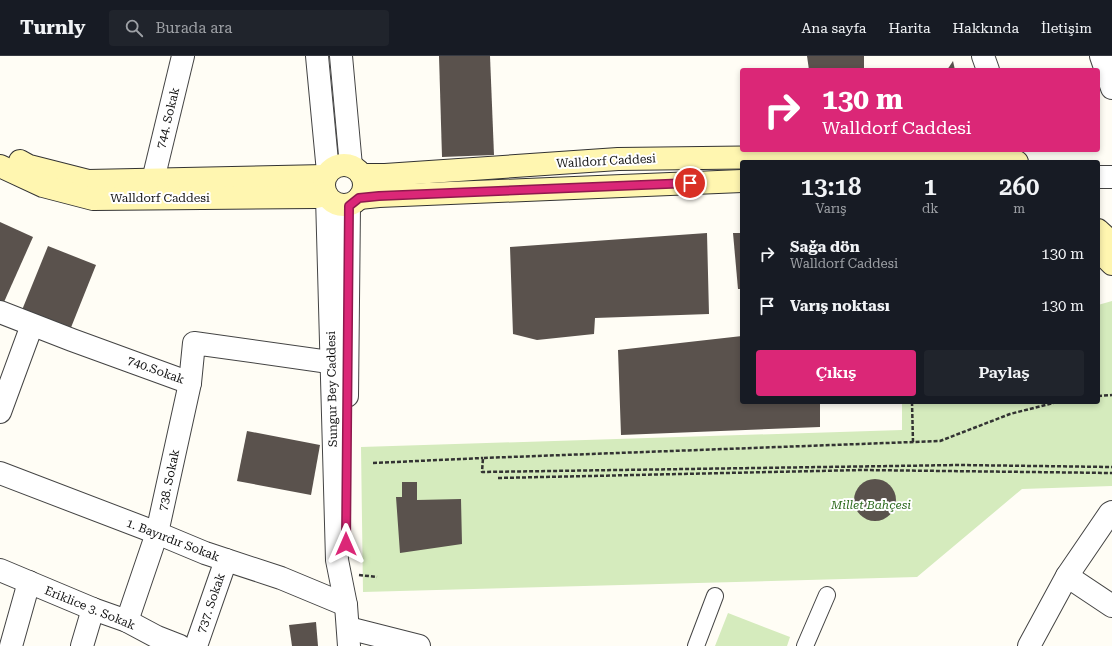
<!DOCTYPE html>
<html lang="tr">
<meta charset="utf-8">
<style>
:root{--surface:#171b24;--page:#20242c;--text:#f1f3f6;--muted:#9ea1a6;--line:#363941;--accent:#db2777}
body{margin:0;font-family:"Roboto Serif",serif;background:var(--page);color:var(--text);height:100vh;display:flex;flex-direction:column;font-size:15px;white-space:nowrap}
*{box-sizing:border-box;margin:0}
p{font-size:13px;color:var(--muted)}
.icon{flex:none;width:22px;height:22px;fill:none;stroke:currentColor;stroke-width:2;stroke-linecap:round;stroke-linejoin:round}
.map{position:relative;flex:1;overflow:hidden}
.side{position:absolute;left:740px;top:104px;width:360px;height:244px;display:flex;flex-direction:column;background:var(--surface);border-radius:4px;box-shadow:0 2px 6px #0003}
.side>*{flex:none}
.banner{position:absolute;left:740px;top:12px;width:360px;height:84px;border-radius:4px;box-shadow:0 2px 6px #0003;background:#db2777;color:#fff;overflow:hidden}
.pin{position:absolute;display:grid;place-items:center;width:34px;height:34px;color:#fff;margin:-17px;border:2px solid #fff;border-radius:50%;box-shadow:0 1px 4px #0007}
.me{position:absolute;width:44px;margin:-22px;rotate:0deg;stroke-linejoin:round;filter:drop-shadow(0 0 3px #0008)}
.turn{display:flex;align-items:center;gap:14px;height:84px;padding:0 16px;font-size:18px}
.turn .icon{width:52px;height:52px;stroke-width:2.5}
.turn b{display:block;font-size:28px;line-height:34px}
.eta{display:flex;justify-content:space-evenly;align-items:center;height:68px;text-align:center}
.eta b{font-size:24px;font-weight:600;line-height:28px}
.primary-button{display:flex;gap:8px;margin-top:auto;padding:8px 16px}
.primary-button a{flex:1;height:46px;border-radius:4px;background:var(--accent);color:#fff;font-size:16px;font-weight:600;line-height:46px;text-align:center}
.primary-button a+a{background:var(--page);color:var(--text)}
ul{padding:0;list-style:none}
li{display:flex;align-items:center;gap:12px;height:52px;padding:0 16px}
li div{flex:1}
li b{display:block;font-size:15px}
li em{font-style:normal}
header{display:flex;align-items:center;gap:24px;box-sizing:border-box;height:56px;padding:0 20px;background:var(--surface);border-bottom:1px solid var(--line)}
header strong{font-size:19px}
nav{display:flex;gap:22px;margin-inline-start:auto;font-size:14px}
.search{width:280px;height:36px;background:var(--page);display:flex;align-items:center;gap:10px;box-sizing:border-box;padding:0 14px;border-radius:4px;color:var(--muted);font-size:15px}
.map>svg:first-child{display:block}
.green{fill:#d5ebbd}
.building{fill:#5a524d}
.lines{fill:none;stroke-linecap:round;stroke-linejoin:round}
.pedestrian-casing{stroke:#444;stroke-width:18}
.minor-casing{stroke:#444;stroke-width:24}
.tertiary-casing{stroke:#444;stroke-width:24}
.secondary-casing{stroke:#333;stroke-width:24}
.path{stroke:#333;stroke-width:2.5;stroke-dasharray:4 2;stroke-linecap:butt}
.pedestrian{stroke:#fff;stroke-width:16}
.minor{stroke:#fff;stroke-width:22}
.tertiary{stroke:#fff;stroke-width:22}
.secondary{stroke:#fff6b0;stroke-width:22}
.route-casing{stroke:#8e194d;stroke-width:10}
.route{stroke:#db2777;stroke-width:7}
.labels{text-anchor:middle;stroke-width:4;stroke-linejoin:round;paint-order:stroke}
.street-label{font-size:12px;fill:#111;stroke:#fff}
.park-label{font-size:12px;font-style:italic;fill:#2f6b1f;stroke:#fff}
</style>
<header>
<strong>Turnly</strong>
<div class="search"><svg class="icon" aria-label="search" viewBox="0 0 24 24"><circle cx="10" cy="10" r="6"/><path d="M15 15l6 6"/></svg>Burada ara</div>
<nav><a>Ana sayfa</a><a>Harita</a><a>Hakkında</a><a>İletişim</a></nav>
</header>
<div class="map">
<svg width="1112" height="590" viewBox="0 0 1112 590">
<rect width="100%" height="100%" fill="#fffdf5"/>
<!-- green -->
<g class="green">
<path d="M1112 245V430L1022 433 917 521 363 536 361 391 902 374V346H1098V249Z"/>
<path d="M728 557 790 581 787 590H715Z"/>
</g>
<!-- building -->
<g class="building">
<path d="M439 0H490L494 99 442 101Z"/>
<path d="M807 0H864V14H809Z"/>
<path d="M953 5 955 14H947Z"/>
<path d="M0 166 33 181 0 255Z"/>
<path d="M707 177 709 258 595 262 594 278 537 284 513 278 510 191Z"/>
<path d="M733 177H742V233H738Z"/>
<path d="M48 190 96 209 68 279 20 259Z"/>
<path d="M742 280V346H820V371L621 379 618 294Z"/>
<path d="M247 375 320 389 311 439 237 425Z"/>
<circle cx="875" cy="444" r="21"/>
<path d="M402 426H417V444L461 443 462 488 400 497 396 441H402Z"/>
<path d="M316 566 318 590H292L289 569Z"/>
</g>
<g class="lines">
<!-- pedestrian casing -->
<g class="pedestrian-casing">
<g id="pedestrian">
<path d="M696 590 715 540"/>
<path d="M805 590 827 539"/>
</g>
</g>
<!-- minor casing -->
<g class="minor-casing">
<g id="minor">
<path d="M983 0 988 14"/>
<path d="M1101 0 1112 32"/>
<path d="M1098 121H1112"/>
<path d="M153 124 183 0"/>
<path d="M0 256 72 284 190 327"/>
<path d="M0 356 32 269"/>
<path d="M0 417 157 477 205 497 281 522 346 549"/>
<path d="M0 514 93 553 127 565 157 581 180 590"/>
<path d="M1067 520 1112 550"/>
<path d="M127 565 157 477 190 327 194 287 322 305H332"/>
<path d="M348 572 419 590"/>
<path d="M11 590 29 526"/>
<path d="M82 590 93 553"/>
<path d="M196 590 226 504"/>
<path d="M1029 590 1067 520 1110 457 1112 456"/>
</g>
</g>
<!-- tertiary casing -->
<g class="tertiary-casing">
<g id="tertiary">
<path d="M317 0 328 116"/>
<path d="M341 0 351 110"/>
<path d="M327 141 337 504 346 549 349 590"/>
<path d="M347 340 349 150"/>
</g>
</g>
<!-- secondary casing -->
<g class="secondary-casing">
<g id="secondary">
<path d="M20 105 29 110 88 125 325 120"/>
<circle cx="344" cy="129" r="20"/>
<path d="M0 110 43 130 93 143 316 141 326 139"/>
<path d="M362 119H385L618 103 950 99 986 97 1017 106"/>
<path d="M359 142 379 140 742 125"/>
<path d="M1098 174 1112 187"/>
<path d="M1098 194 1112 208"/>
</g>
</g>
<!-- path -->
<g class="path">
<path d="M1098 340 1112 339"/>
<path d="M912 346 913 386"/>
<path d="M1057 346 1010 358 940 385 483 402 482 416 960 409 1112 411"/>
<path d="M373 407 483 402"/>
<path d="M498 422 862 414 1112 417"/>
<path d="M359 519 377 521"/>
</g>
<!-- pedestrian -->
<use href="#pedestrian" class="pedestrian"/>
<!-- minor -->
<use href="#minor" class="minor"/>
<!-- tertiary -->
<use href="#tertiary" class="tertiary"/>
<!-- secondary -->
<use href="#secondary" class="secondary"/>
</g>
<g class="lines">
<!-- route casing -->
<g class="route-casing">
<path id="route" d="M346 488 349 150 359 142 379 140 690 127"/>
</g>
<!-- route -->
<use href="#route" class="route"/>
</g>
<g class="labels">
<!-- street labels -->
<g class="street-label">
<text transform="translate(168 62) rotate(-76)" y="4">744. Sokak</text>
<text transform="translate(606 105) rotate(-3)" y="4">Walldorf Caddesi</text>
<text x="160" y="146">Walldorf Caddesi</text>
<text transform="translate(156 314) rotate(20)" y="4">740.Sokak</text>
<text transform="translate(332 333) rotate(-91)" y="4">Sungur Bey Caddesi</text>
<text transform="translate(169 424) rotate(-78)" y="4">738. Sokak</text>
<text transform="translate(173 484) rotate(21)" y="4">1. Bayırdır Sokak</text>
<text transform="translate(211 547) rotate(-71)" y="4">737. Sokak</text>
<text transform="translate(90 552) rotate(22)" y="4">Eriklice 3. Sokak</text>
</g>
<!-- park labels -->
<g class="park-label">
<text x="871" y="453">Millet Bahçesi</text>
</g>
</g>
</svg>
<div class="pin" style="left:690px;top:127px;background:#d93025"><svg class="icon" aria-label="arrive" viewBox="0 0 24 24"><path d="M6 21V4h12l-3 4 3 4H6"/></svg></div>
<svg class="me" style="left:346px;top:488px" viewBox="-20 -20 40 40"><path d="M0-17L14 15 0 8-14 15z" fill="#db2777" stroke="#fff" stroke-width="4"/></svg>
<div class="banner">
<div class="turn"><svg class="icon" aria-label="right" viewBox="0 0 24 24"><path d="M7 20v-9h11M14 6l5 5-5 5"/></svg><div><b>130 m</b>Walldorf Caddesi</div></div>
</div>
<section class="side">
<div class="eta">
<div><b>13:18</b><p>Varış</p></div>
<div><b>1</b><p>dk</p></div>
<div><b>260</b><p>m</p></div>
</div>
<ul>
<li><svg class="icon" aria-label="right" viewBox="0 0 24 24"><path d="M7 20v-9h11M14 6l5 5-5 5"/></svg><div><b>Sağa dön</b><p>Walldorf Caddesi</p></div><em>130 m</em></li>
<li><svg class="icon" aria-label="arrive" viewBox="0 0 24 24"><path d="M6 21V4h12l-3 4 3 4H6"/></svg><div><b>Varış noktası</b></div><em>130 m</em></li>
</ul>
<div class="primary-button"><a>Çıkış</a><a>Paylaş</a></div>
</section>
</div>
